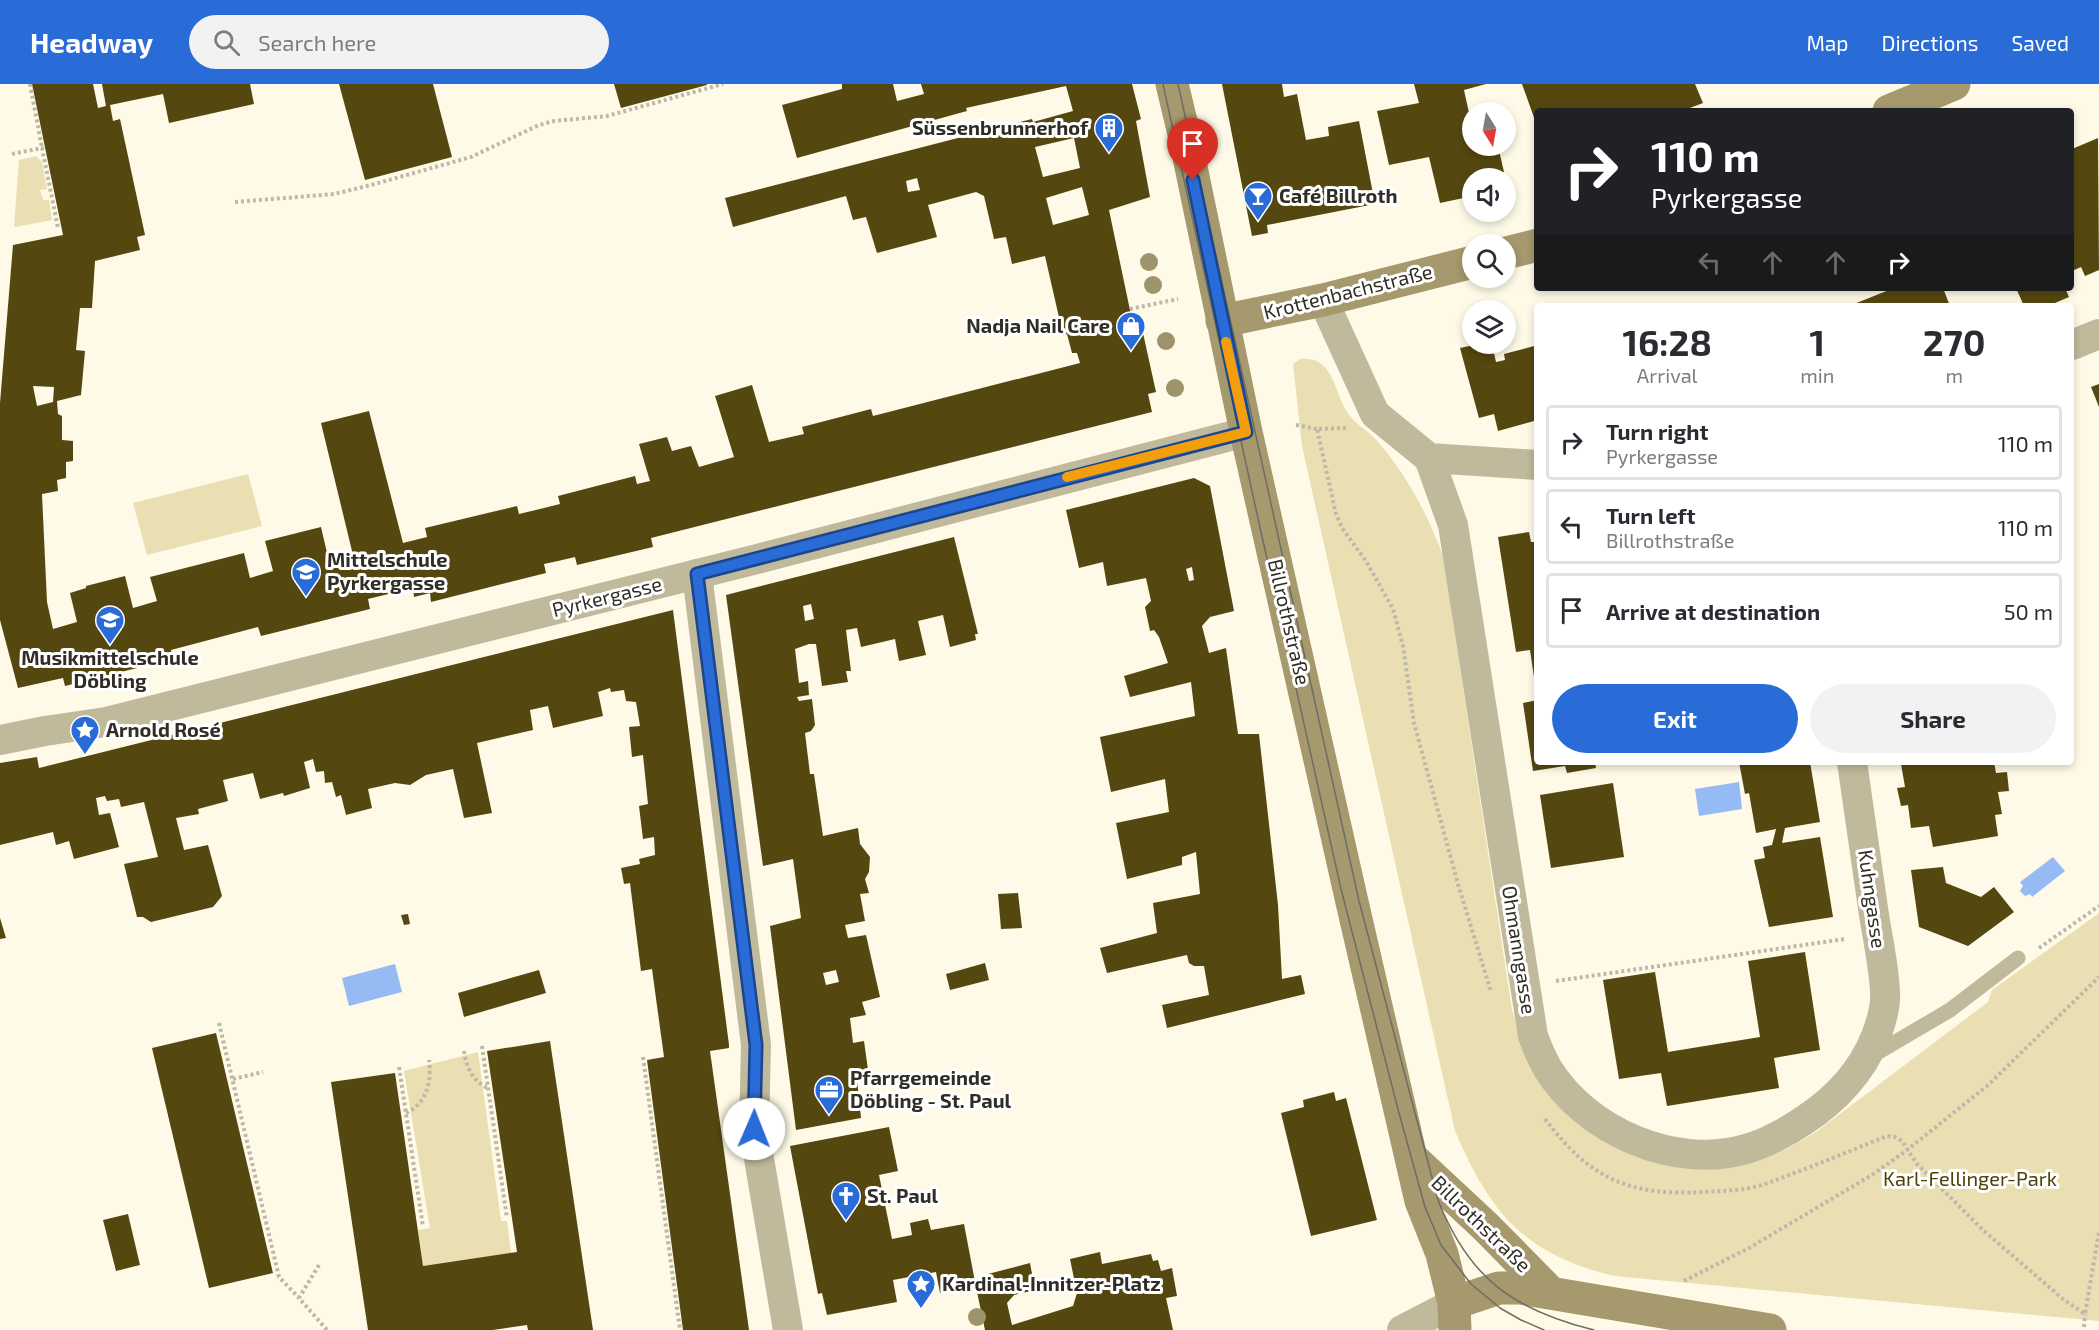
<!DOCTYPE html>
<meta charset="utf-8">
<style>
:root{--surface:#fff;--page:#f2f2f3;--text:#2b2b33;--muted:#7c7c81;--line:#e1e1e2;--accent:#296cd8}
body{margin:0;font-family:"Exo 2",sans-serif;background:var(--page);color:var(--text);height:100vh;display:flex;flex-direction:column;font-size:22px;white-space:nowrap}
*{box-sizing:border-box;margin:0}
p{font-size:20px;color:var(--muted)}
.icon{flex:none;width:33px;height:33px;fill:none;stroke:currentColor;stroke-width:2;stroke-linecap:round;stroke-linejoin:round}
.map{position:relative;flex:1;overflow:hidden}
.panel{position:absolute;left:1534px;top:219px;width:540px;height:462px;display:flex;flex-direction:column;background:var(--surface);border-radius:6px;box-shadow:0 3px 9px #0003}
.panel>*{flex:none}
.top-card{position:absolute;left:1534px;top:24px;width:540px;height:183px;border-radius:6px;box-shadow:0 3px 9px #0003;background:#202124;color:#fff;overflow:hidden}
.needle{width:39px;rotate:169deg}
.fabs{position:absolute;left:1462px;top:18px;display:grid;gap:12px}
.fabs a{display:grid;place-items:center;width:54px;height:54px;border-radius:50%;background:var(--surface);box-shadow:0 3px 9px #0003;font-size:30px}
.pin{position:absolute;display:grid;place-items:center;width:51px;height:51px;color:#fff;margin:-62px -26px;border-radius:50% 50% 50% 0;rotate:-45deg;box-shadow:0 0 6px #0007}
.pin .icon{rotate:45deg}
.me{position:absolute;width:66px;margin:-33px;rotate:1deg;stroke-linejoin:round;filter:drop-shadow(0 0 4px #0008)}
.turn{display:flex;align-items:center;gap:21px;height:126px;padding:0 18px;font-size:27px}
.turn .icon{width:78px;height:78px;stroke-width:2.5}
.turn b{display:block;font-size:42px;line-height:51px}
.lanes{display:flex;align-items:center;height:57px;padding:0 18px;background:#0003;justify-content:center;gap:30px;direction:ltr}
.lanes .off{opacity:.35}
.eta{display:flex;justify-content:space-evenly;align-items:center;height:102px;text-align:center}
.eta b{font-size:36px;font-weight:700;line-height:42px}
.cta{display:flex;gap:12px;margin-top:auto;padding:12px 18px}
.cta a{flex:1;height:69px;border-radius:36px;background:var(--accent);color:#fff;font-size:24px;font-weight:700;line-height:69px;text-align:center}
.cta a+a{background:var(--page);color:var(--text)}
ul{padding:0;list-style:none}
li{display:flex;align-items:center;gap:18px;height:75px;margin:0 12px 9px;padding:0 6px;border:3px solid var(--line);border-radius:6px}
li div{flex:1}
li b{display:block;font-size:22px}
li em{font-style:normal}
header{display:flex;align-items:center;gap:36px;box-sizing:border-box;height:84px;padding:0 30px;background:var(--accent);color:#fff}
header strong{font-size:28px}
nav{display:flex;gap:33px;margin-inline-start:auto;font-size:21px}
.search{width:420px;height:54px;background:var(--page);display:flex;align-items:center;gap:15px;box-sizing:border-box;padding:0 21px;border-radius:33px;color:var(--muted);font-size:22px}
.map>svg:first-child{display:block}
.green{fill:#eadeb3}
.water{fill:#96baf4}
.building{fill:#554710;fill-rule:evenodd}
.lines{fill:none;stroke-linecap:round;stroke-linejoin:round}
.path{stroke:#bcb9a9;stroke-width:4;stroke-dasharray:3 3;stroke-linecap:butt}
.lane{stroke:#c1b99b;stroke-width:15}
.street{stroke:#c1b99b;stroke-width:30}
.secondary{stroke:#a5996d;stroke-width:33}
.tram{stroke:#6f6c62;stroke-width:1.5}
.tree{fill:#9d946c}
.route-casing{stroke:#1b468c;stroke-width:15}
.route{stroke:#296cd8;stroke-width:10}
.slow{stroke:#f59e0b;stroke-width:10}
.labels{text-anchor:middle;stroke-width:6;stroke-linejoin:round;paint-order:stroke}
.poi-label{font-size:20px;font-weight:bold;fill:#2f2d26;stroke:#fff;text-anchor:start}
.street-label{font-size:20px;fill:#2f2d26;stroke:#fff}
.park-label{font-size:20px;fill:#4e4107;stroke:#fff}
</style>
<header>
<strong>Headway</strong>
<div class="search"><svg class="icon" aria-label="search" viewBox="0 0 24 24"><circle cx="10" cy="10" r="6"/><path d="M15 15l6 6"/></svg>Search here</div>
<nav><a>Map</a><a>Directions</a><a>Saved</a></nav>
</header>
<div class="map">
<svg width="2099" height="1246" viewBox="0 0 2099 1246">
<rect width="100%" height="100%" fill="#fefae7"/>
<!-- green -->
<g class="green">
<path d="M36 72 42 78 47 105 40 106 43 116H49L52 136 16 143 14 142 19 76Z"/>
<path d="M1300 275C1335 271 1333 310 1350 332 1358 342 1369 347 1377 357 1407 391 1427 429 1443 472L1512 926 1521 956 1560 1021 1758 1077 1787 1065 1816 1048 1988 918 1992 906 2099 829V1237L1614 1192C1524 1170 1490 1129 1455 1047L1302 362 1293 280Z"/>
<path d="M248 390 262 442 147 471 133 419Z"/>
<path d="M478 968 501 1137H507L511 1169 423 1182 418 1146 430 1144 404 987Z"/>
</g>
<!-- water -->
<g class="water">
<path d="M1739 698 1742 725 1699 732 1695 705Z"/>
<path d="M2053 773 2065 787 2032 813 2030 810 2025 812 2020 807 2023 802 2020 798Z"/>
<path d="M395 880 402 908 349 922 342 894Z"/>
</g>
<!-- building -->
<g class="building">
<path d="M32 0H93L98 24 106 22 102 0H250L254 20 169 39 163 10 110 21 113 37 120 35 145 151 137 153 140 166 95 177 92 224H80L76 266 85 267 81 311 57 317 58 330 62 332V356L73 357V377L66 378V394L57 396 58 407 42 410 47 518 53 545 77 538 70 509 86 504V502L125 492 133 524 157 517 150 493 244 469 250 494 273 487 265 457 321 443 328 473 352 467 321 339 369 327 403 459 427 453 425 444 517 422 519 430 544 424 560 420 558 412 635 392 637 400 650 397 639 360 667 353 672 367 691 362 699 383 734 373 715 312 752 301 769 358 804 350 802 343 871 325 873 332 1080 279 1077 269H1072L1067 250 1063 251 1045 172 1012 180 1006 153 994 155 984 112 976 108 928 121 937 153 877 169 866 133 853 136 846 112 733 143 725 114 1032 35 1033 38 1073 27 1066 2 966 24 967 27 797 74 782 21 842 5V0H893L897 17 924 10 921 0H1132L1141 35 1136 37 1150 113 1109 126 1135 250 1143 249 1156 308 1148 310 1152 328 651 454 653 463 577 481 575 473 558 477 544 480 546 489 431 518 430 509 414 513 413 504 368 515 370 525 261 552 258 543 171 566 173 575 65 602 63 594 18 604 0 536V319L13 161 63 151ZM1074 54 1080 84 1043 93 1035 63ZM917 94 920 106 908 108 906 97ZM1082 103 1089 131 1053 141 1046 114ZM33 302 54 303 53 318 37 322Z"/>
<path d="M339 0H433L452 73 365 96Z"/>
<path d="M614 0H707V1L621 24Z"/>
<path d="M1222 0H1282L1284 13 1297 10 1306 56 1329 52 1328 43 1359 37 1375 120 1267 141 1268 149 1252 152Z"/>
<path d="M1414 0H1486L1464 6 1473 47V62H1498L1504 88 1473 94V112L1440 119 1429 73 1389 81 1377 27 1419 19Z"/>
<path d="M1522 0H1695L1703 19 1682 27H1538L1537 42Z"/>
<path d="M2098 54 2099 186 2085 192 2081 183 2072 187V65Z"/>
<path d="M1894 204H1943L1950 222H1849Z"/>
<path d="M2016 204H2065L2069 213 2048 222H2024Z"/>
<path d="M1479 260H1492L1496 278 1505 276 1504 270 1538 261V336L1498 347 1494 330 1479 334 1460 264Z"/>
<path d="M2099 300V323L2091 303Z"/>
<path d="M1194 394 1210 402 1234 527 1210 533 1202 542 1209 569 1226 564 1238 650H1259L1278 821 1282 895 1301 891 1305 910 1167 944 1162 921 1209 911 1204 882H1194L1189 879 1187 871 1107 889 1100 864 1157 849 1153 819 1200 810 1196 768 1182 773V781L1127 795 1116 739 1169 728 1165 695 1111 708 1100 653 1195 632 1191 598 1130 613 1124 592 1168 579 1159 553 1154 546 1150 547 1145 523 1151 517 1146 494 1107 502 1103 478 1079 484 1066 426ZM1192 483 1194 496 1189 497 1186 485Z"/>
<path d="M1529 448 1531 458H1538V593H1534L1530 566 1516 568 1498 453Z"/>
<path d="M954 453 978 550H975L976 556 950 563 943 531 918 537 926 571 899 577 895 555 861 563 857 544 846 546 851 587H846L848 598 822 602 816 560H809L795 565 799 599 808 597 809 611 797 613 799 617 812 615 815 641 811 647 805 649 810 690H814L823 752 858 744 860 760 870 773 869 788 865 795 869 809 860 810 865 837 845 841 848 854 866 851 880 913 862 918 866 931 850 934 853 959 864 957 869 993 857 995 861 1034 796 1046 770 842 801 834 793 775 763 782 726 511ZM811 520 814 535 805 537 803 522ZM836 886 839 898 826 901 823 889Z"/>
<path d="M673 526 729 961V964L710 967 749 1246H683L647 976 664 973 652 885 641 887 630 799 624 800 621 784 640 780 639 775 655 771 654 753 643 755 639 722 648 720 643 671 632 673 629 643 640 642 636 618 626 617 624 606 611 608 610 604 598 608 603 632 553 644 548 622 530 626 533 646 477 659 492 729 464 734 453 685 426 691 410 701 395 699 368 705 372 724 346 731 341 711 336 713 332 698 325 699 324 687 316 688 313 675 304 678 310 704 284 712 283 709 260 715 253 689 223 696 228 717 198 725 199 730 176 734 184 766 208 761 222 812 213 823 151 838 143 833H137L124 780 158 773 144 718 121 723 119 715 107 717 105 712 96 714 99 731 110 729 119 763 74 775 69 757 56 761 53 748 0 761V679L37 673 39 684Z"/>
<path d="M1538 616V678H1595L1596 684 1567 689 1565 682 1533 687 1523 619Z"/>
<path d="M1739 678H1810L1820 738 1785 744 1782 759 1820 753 1833 833 1769 843 1754 776 1765 774 1763 763 1772 761 1776 745 1756 749 1749 709 1745 710Z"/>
<path d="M1916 678H1994L1996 689 2007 688 2009 707 1998 708 2002 730 1995 731 1998 752 1933 763 1929 742 1911 744 1908 721 1901 722 1897 704 1905 703 1901 680Z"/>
<path d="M1613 699 1624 773 1551 784 1540 711Z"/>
<path d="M1943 783 1946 799 1981 813 1994 803 2014 828 1968 862 1919 843 1911 786Z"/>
<path d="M1018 809 1022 844 1001 845 998 810Z"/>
<path d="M408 830 410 840 404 841 401 831Z"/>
<path d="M0 834 6 854 0 855Z"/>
<path d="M1805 868 1820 966 1774 974 1779 1004 1667 1022 1661 989 1619 995 1603 896 1655 888 1668 968 1760 953 1748 877Z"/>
<path d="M985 879 989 896 950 906 946 890Z"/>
<path d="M539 886 546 909 464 933 458 909Z"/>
<path d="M216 949 273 1189 209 1204 152 964Z"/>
<path d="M550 957 593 1246H528L527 1241 493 1246H368L331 998 395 989 423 1182 517 1168 487 967Z"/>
<path d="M1334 1008 1336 1017 1346 1014 1377 1136 1311 1152 1281 1029 1304 1023 1303 1016Z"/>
<path d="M889 1043 898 1087 879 1091 892 1155 912 1151 910 1139 928 1135 931 1146 964 1140 976 1203 940 1209 936 1188 893 1196 897 1218 827 1231 822 1209 818 1210 790 1062Z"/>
<path d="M128 1130 140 1181 116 1187 103 1136Z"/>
<path d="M1100 1168 1102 1180 1151 1170 1153 1177 1158 1176 1161 1187 1172 1184 1177 1212 1166 1214 1173 1246H985L976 1203 988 1190 1030 1179 1035 1206 1014 1211 1007 1219 1012 1241 1073 1222 1077 1209 1070 1175Z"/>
</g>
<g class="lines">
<!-- path -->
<g class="path">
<path d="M30 0 42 64"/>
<path d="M12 70 42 64 58 144"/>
<path d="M235 118 334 110 371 101 471 73 539 41 554 37 607 32 723 0"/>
<path d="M1130 225 1178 215"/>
<path d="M1296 341 1317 345"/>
<path d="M1346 344 1317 345 1336 430 1342 444 1366 477 1393 525 1403 562 1414 639 1458 800 1491 908"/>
<path d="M2039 864 2099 822"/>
<path d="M1556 897 1845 855"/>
<path d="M219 939 279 1193 299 1214"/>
<path d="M482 962 507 1134"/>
<path d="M464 967C466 983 473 998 488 1004"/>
<path d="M643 973 680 1246"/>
<path d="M399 983 423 1143"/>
<path d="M233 995 263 988"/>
<path d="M406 1029C427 1019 432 997 429 976"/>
<path d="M1545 1035C1590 1095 1629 1112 1703 1108 1720 1107 1737 1107 1754 1103 1771 1099 1788 1091 1805 1085 1833 1074 1860 1063 1887 1052L1895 1053 1902 1057 1917 1080 1984 1147 2063 1215 2085 1230 2099 1148"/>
<path d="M319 1181 299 1214 327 1246"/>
<path d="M1684 1197 1749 1164 1872 1091 1907 1066 1987 1002 2099 893"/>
<path d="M2084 1243 2085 1230"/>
</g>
<!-- lane -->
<path class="lane" d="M1870 973 1950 926 2018 874"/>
<!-- street -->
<g class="street">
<path d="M1323 216 1375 330 1429 374 1538 381"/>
<path d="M2072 261 2099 250"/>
<path d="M1429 374 1453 441 1533 952C1537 963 1542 975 1548 985 1586 1047 1675 1086 1746 1065 1767 1059 1785 1049 1803 1037 1834 1017 1862 988 1876 952 1881 939 1886 922 1885 908 1884 883 1878 856 1874 831 1867 780 1859 729 1852 678"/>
<path d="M697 490 756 961 754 1045 788 1246"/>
<path d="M0 656 45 647 106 638 765 473 1246 348"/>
<path d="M1402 1246 1454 1219"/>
</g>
<!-- secondary -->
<g class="secondary">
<path d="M1172 0 1185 54 1246 348 1352 818 1421 1117 1442 1170 1454 1219 1455 1246"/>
<path d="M1889 27 1954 0"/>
<path d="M1506 169 1538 161"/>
<path d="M1222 237 1323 216 1473 178"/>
<path d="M1412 1074 1486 1143 1549 1207"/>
<path d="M1454 1219 1499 1204H1520L1770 1246"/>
</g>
<!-- tram -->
<g class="tram">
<path d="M1163 0 1257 430 1341 805 1399 1029 1425 1123 1441 1161 1471 1200 1500 1224 1521 1236 1544 1246"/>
<path d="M1178 0 1359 817 1438 1116C1469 1195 1514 1226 1594 1246"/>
</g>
</g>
<!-- trees -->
<g class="tree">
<circle cx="1149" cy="178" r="9"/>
<circle cx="1153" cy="201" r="9"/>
<circle cx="1166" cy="257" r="9"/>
<circle cx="1175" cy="304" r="9"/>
<circle cx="977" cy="1233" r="9"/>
</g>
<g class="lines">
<!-- route casing -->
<g class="route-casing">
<path id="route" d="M754 1045 756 961 697 490 1246 348 1193 96"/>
</g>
<!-- route -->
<use href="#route" class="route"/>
<!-- slow -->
<path class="slow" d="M1067 393 1246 348 1226 258"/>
</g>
<!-- icons -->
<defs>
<g id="building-pin" transform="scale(1.5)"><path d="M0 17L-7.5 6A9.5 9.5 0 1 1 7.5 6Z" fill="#296cd8" stroke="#fff"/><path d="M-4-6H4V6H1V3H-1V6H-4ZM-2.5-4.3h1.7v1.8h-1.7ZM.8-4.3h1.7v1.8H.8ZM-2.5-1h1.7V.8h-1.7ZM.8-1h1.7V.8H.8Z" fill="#fff"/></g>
<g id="bar-pin" transform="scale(1.5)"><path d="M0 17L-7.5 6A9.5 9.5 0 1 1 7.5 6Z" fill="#296cd8" stroke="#fff"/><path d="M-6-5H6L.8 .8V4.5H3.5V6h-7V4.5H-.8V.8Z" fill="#fff"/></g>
<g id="shop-pin" transform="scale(1.5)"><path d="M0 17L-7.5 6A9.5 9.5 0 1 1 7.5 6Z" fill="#296cd8" stroke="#fff"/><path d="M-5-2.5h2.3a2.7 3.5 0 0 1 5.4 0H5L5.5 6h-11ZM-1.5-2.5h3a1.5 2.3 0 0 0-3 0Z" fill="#fff"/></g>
<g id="school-pin" transform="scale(1.5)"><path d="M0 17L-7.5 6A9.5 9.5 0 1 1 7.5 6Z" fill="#296cd8" stroke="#fff"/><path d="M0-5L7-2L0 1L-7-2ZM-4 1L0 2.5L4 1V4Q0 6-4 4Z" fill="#fff"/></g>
<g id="sight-pin" transform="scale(1.5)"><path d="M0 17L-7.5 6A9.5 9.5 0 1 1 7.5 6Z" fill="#296cd8" stroke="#fff"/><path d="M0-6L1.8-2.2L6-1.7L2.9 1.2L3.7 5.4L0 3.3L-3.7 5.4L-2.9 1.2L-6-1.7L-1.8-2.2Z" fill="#fff"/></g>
<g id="office-pin" transform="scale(1.5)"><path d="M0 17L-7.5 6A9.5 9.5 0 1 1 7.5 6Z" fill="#296cd8" stroke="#fff"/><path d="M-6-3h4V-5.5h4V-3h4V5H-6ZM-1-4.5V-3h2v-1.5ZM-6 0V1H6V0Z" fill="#fff"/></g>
<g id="church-pin" transform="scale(1.5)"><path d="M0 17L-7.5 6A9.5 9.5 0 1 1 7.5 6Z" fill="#296cd8" stroke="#fff"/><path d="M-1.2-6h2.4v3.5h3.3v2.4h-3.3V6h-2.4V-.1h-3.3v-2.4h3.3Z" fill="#fff"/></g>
</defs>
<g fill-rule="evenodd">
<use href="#building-pin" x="1109" y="44"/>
<use href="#bar-pin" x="1258" y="112"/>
<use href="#shop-pin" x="1131" y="242"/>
<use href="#school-pin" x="306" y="488"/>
<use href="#school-pin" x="110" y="536"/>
<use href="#sight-pin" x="85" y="646"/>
<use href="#office-pin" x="829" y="1006"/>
<use href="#church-pin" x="846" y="1112"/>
<use href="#sight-pin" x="921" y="1200"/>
</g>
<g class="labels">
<!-- poi labels -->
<g class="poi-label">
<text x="1088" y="51" text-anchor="end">Süssenbrunnerhof</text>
<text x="1279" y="119">Café Billroth</text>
<text x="1110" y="249" text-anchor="end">Nadja Nail Care</text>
<text x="327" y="483">Mittelschule<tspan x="327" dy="23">Pyrkergasse</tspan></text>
<text x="110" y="581" text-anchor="middle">Musikmittelschule<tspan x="110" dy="23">Döbling</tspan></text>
<text x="106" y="653">Arnold Rosé</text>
<text x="850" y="1001">Pfarrgemeinde<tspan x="850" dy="23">Döbling - St. Paul</tspan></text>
<text x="867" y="1119">St. Paul</text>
<text x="942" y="1207">Kardinal-Innitzer-Platz</text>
</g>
<!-- street labels -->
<g class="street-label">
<text transform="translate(1348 208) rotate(-14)" y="7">Krottenbachstraße</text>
<text transform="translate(607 513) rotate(-14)" y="7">Pyrkergasse</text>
<text transform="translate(1289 538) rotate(77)" y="7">Billrothstraße</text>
<text transform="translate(1872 815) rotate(82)" y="7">Kuhngasse</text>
<text transform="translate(1519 866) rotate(81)" y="7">Ohmanngasse</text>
<text transform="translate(1481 1140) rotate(44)" y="7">Billrothstraße</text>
</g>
<!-- park labels -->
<g class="park-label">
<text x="1970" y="1102">Karl-Fellinger-Park</text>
</g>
</g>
</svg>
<div class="fabs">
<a><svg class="needle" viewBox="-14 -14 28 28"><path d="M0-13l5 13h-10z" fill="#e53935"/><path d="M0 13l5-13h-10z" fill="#7c7c81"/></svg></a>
<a><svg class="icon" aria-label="sound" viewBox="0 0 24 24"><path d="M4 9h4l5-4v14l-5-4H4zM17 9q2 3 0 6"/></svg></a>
<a><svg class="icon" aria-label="search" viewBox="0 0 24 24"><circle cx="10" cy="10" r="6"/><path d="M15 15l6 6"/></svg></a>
<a><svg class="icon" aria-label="layers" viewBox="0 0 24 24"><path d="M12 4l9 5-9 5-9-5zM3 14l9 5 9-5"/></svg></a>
</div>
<div class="pin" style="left:1193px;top:96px;background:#d93025"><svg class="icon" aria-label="arrive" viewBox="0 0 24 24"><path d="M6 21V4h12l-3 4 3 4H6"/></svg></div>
<svg class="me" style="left:754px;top:1045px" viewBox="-20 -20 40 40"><circle r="19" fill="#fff"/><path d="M0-13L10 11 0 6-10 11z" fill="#296cd8"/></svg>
<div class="top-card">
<div class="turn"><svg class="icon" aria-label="right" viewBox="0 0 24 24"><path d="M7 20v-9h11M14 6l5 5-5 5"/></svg><div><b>110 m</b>Pyrkergasse</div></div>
<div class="lanes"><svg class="icon off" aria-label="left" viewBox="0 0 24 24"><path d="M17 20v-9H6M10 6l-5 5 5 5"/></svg><svg class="icon off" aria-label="ahead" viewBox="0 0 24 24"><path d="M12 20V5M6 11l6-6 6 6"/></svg><svg class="icon off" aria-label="ahead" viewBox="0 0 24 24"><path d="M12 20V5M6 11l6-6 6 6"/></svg><svg class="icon" aria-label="right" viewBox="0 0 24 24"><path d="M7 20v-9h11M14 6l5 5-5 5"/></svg></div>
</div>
<section class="panel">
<div class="eta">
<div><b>16:28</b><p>Arrival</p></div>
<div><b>1</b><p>min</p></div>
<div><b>270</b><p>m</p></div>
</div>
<ul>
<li><svg class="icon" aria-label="right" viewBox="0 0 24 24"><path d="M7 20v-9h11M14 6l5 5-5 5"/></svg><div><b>Turn right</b><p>Pyrkergasse</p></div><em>110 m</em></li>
<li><svg class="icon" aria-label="left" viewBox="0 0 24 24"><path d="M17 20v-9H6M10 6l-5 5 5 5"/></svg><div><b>Turn left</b><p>Billrothstraße</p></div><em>110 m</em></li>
<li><svg class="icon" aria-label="arrive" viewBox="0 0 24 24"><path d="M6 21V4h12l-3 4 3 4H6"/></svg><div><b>Arrive at destination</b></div><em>50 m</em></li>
</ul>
<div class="cta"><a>Exit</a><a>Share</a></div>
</section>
</div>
